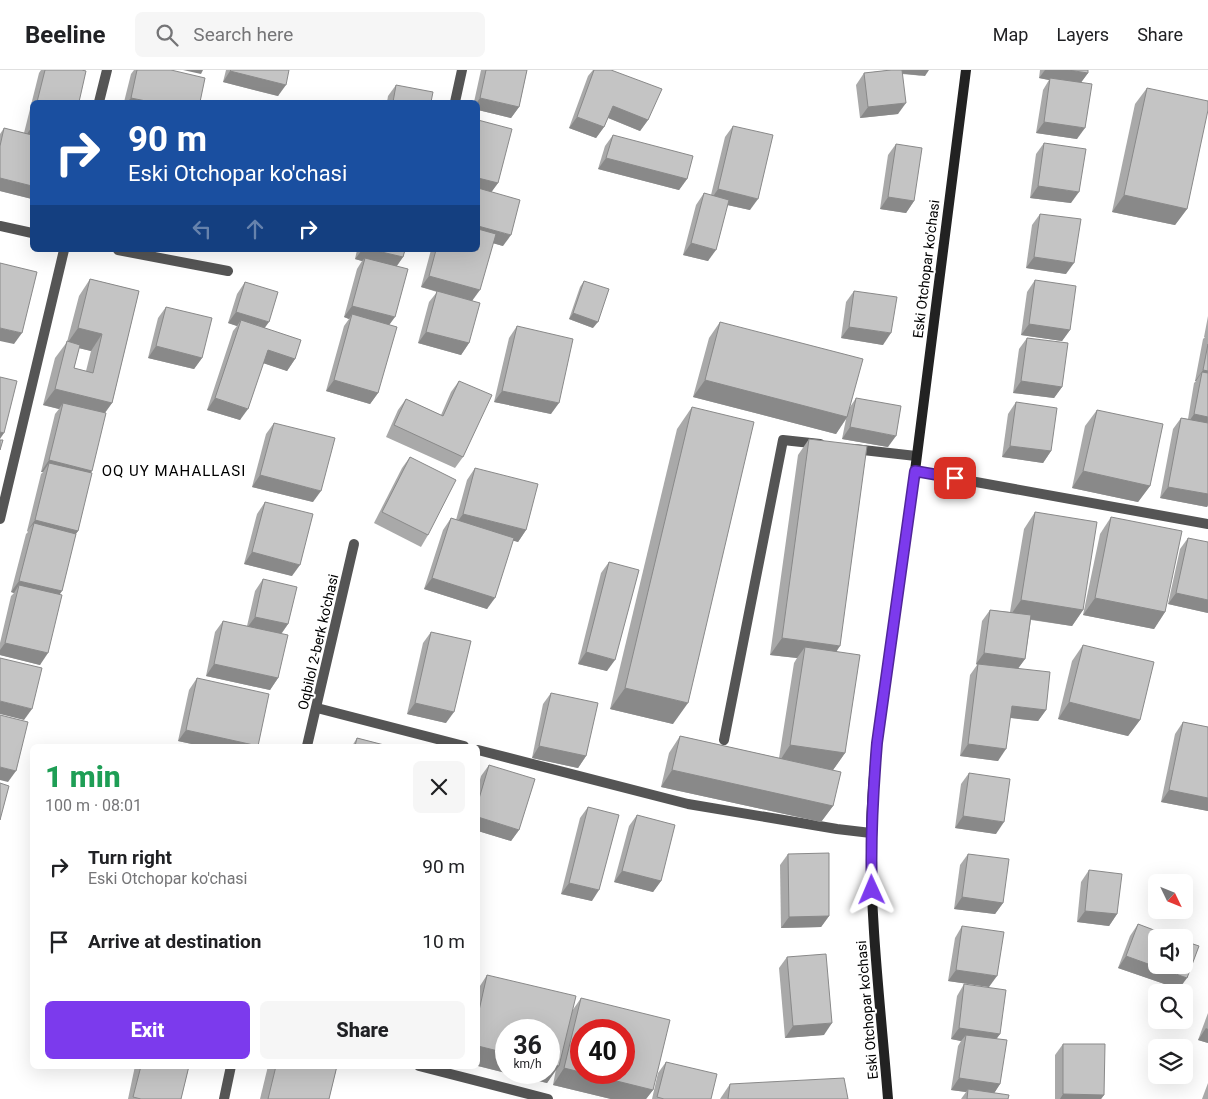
<!DOCTYPE html>
<meta charset="utf-8">
<style>
:root{--surface:#fff;--page:#f6f6f6;--text:#202124;--muted:#757577;--line:#e0e0e0;--accent:#7c3aed}
body{margin:0;font-family:Roboto,sans-serif;background:var(--page);color:var(--text);height:100vh;display:flex;flex-direction:column;font-size:19px;white-space:nowrap}
*{box-sizing:border-box;margin:0}
p{font-size:16px;color:var(--muted)}
.icon{flex:none;width:28px;height:28px;fill:none;stroke:currentColor;stroke-width:2;stroke-linecap:round;stroke-linejoin:round}
.map{position:relative;flex:1;overflow:hidden}
.side{position:absolute;left:30px;top:674px;width:450px;height:325px;display:flex;flex-direction:column;background:var(--surface);border-radius:8px;box-shadow:0 5px 20px #0002}
.side>*{flex:none}
.top-card{position:absolute;left:30px;top:30px;width:450px;height:152px;border-radius:8px;box-shadow:0 5px 20px #0002;background:#1a4fa0;color:#fff;overflow:hidden}
.needle{width:32px;rotate:133deg}
.fabs{position:absolute;left:1148px;top:804px;display:grid;gap:10px}
.fabs a{display:grid;place-items:center;width:45px;height:45px;border-radius:8px;background:var(--surface);box-shadow:0 5px 20px #0002;font-size:25px}
.speed{position:absolute;left:495px;top:949px;display:flex;gap:10px;font-size:25px;font-weight:700;text-align:center}
.speed>*{display:grid;place-content:center;width:65px;height:65px;border-radius:50%;background:var(--surface);box-shadow:0 5px 20px #0002;line-height:1}
.speed small{font-size:12px;font-weight:400}
.speed .limit{border:8px solid #d22;background:#fff;color:#111}
.pin{position:absolute;display:grid;place-items:center;width:42px;height:42px;color:#fff;margin:-21px;border-radius:10px;box-shadow:0 2px 8px #0006}
.me{position:absolute;width:55px;margin:-28px;rotate:359deg;stroke-linejoin:round;filter:drop-shadow(0 0 4px #0008)}
.turn{display:flex;align-items:center;gap:18px;height:105px;padding:0 15px;font-size:22px}
.turn .icon{width:65px;height:65px;stroke-width:2.5}
.turn b{display:block;font-size:35px;line-height:42px}
.lanes{display:flex;align-items:center;height:48px;padding:0 15px;background:#0003;justify-content:center;gap:25px;direction:ltr}
.lanes .off{opacity:.35}
.round{display:grid;place-items:center;flex:none;width:52px;height:52px;border-radius:8px;background:var(--page)}
.head{display:flex;align-items:center;justify-content:space-between;height:85px;padding:0 15px}
h1{font-size:30px;font-weight:800;line-height:38px;color:#1e9e55}
.action{display:flex;gap:10px;margin-top:auto;padding:10px 15px}
.action a{flex:1;height:58px;border-radius:8px;background:var(--accent);color:#fff;font-size:20px;font-weight:800;line-height:58px;text-align:center}
.action a+a{background:var(--page);color:var(--text)}
ul{padding:0;list-style:none}
li{display:flex;align-items:center;gap:15px;height:75px;padding:0 15px}
li div{flex:1}
li b{display:block;font-size:19px}
li em{font-style:normal}
header{display:flex;align-items:center;gap:30px;box-sizing:border-box;height:70px;padding:0 25px;background:var(--surface);border-bottom:1px solid var(--line)}
header strong{font-size:24px}
nav{display:flex;gap:28px;margin-inline-start:auto;font-size:18px}
.search{width:350px;height:45px;background:var(--page);display:flex;align-items:center;gap:12px;box-sizing:border-box;padding:0 18px;border-radius:8px;color:var(--muted);font-size:19px}
.map>svg:first-child{display:block}
.lines{fill:none;stroke-linecap:round;stroke-linejoin:round}
.lane{stroke:#555;stroke-width:10}
.street{stroke:#555;stroke-width:10}
.secondary{stroke:#222;stroke-width:10}
.wall{fill:#a9a9a9;fill-rule:evenodd}
.shaded-wall{fill:#898989}
.building{fill:#c4c4c4;stroke:#898989;fill-rule:evenodd}
.route-casing{stroke:#51269a;stroke-width:12}
.route{stroke:#7c3aed;stroke-width:9}
.labels{text-anchor:middle;stroke-width:4;stroke-linejoin:round;paint-order:stroke}
.street-label{font-size:14px;fill:#000;stroke:#fff}
.neighbourhood-label{font-size:15px;letter-spacing:1px;fill:#000;stroke:#fff}
</style>
<header>
<strong>Beeline</strong>
<div class="search"><svg class="icon" aria-label="search" viewBox="0 0 24 24"><circle cx="10" cy="10" r="6"/><path d="M15 15l6 6"/></svg>Search here</div>
<nav><a>Map</a><a>Layers</a><a>Share</a></nav>
</header>
<div class="map">
<svg width="1208" height="1029" viewBox="0 0 1208 1029">
<rect width="100%" height="100%" fill="#fff"/>
<g class="lines">
<!-- lane -->
<g class="lane">
<path d="M854 379 916 386"/>
<path d="M724 670 783 370 820 374"/>
</g>
<!-- street -->
<g class="street">
<path d="M99 32 107 0"/>
<path d="M455 32 462 0"/>
<path d="M0 156 32 163"/>
<path d="M118 180 228 201"/>
<path d="M915 401 1208 454"/>
<path d="M0 449 64 180"/>
<path d="M317 638 464 676"/>
<path d="M307 676 354 474"/>
<path d="M478 680 688 734 837 759 871 763"/>
<path d="M419 996 548 1029"/>
<path d="M224 1029 231 996"/>
</g>
<!-- secondary -->
<path class="secondary" d="M888 1029C881 941 870 852 871 764 871 733 874 703 877 673L915 401 966 0"/>
</g>
<!-- wall -->
<g class="wall">
<path d="M41 0H84L79 32H32V129L0 121V64L4 58 24 63 39 3Z"/>
<path d="M134 0H171L200 32H124L131 4Z"/>
<path d="M226 0H289L278 26 223 12Z"/>
<path d="M481 0H527L519 37 511 48 478 40V32H474Z"/>
<path d="M593 0H611L648 50 640 61 608 48 604 57 596 68 569 58 588 6Z"/>
<path d="M891 0 925 6 902 4 898 44 860 48 856 15 864 3Z"/>
<path d="M1040 0H1088V3L1081 12 1077 69 1036 63 1043 20 1049 10 1039 8Z"/>
<path d="M396 15 431 32H387L388 26Z"/>
<path d="M1147 18 1187 139 1175 155 1112 142 1135 34Z"/>
<path d="M478 50 498 113 491 122 503 176 493 173 472 231 469 273 461 285 418 273 429 232 437 222 421 217 431 180H478Z"/>
<path d="M733 56 750 140 727 135 708 191 683 185 696 135 704 123 711 125 725 67Z"/>
<path d="M613 65 687 109 679 120 598 99 605 76Z"/>
<path d="M1044 73 1071 133 1030 128 1036 84Z"/>
<path d="M896 74 914 131 906 143 880 139 888 85Z"/>
<path d="M1040 144 1066 204 1026 198 1032 155Z"/>
<path d="M357 180H405L403 187 397 196 389 255 378 323 370 334 326 321 344 256 349 249 344 247 357 199 362 191 355 189Z"/>
<path d="M90 209 139 221 112 333 105 343 90 403 78 461 76 464 40 595 0 585V573L11 526 14 523 11 522 26 464 28 462 27 461 41 404 43 402H41L55 344 59 339 43 335 55 288 67 272 79 226ZM79 278 91 281 86 301 74 298Z"/>
<path d="M1035 210 1070 260 1062 271 1021 265 1027 222Z"/>
<path d="M584 211 593 258 569 249 580 217Z"/>
<path d="M245 212 265 258 295 289 287 301 263 293 240 350 207 340 233 261 237 256 228 253 237 224Z"/>
<path d="M854 221 883 275 841 268 846 232Z"/>
<path d="M166 237 202 288 194 299 148 288 158 248Z"/>
<path d="M1208 246V435L1207 437 1160 428 1173 359 1181 348 1188 349 1194 313 1196 311H1195L1203 269 1205 267H1204Z"/>
<path d="M720 252 850 337 856 328 888 377 842 369 846 349 836 364 693 327 709 268Z"/>
<path d="M517 256 551 344 494 332 509 268Z"/>
<path d="M1027 268 1062 317 1054 328 1013 323 1019 279Z"/>
<path d="M459 311 463 387 455 398 386 367 398 340 406 329 441 345 451 322Z"/>
<path d="M1016 332 1051 381 1043 393 1002 387 1008 344Z"/>
<path d="M692 337 673 654 610 639 677 359Z"/>
<path d="M1097 340 1150 416 1138 432 1072 418 1085 356Z"/>
<path d="M274 353 313 432 252 417 266 364Z"/>
<path d="M809 369 837 582 845 683 833 700V736L821 752 661 717 669 683 680 666 779 688 794 593 797 588 770 585 798 385Z"/>
<path d="M410 387 428 465 421 477 374 453 402 398Z"/>
<path d="M475 398 526 460 518 472 513 470 487 539 424 519 443 460 451 448 456 450 467 410Z"/>
<path d="M265 432 292 506 244 494 257 444Z"/>
<path d="M1035 442 1083 540 1072 556 1031 550 1025 589 1018 598 1046 640 1038 651 1010 648 998 691 960 686 970 605 977 595 976 594 982 551 990 540 1010 542 1024 459Z"/>
<path d="M1111 447 1165 542 1154 559 1083 545 1100 464Z"/>
<path d="M1188 468 1208 543 1168 534 1180 479Z"/>
<path d="M609 492 607 601 578 594 601 503Z"/>
<path d="M263 509 288 554 282 563 278 608 270 620 206 606 215 562 223 551 247 556 255 521Z"/>
<path d="M431 562 446 653 407 644 423 573Z"/>
<path d="M1083 575 1140 650 1128 666 1058 649 1072 591Z"/>
<path d="M197 608 258 676H201L178 671 189 620Z"/>
<path d="M551 623 586 686 578 698 532 688 543 634Z"/>
<path d="M1183 652 1208 657V741L1161 732 1175 664Z"/>
<path d="M357 668 388 676H352Z"/>
<path d="M489 695 519 760 511 771 478 761V717L481 706Z"/>
<path d="M969 703 996 764 955 758 961 714Z"/>
<path d="M588 737 592 831 561 824 580 748Z"/>
<path d="M637 745 661 811 653 822 614 812 629 756Z"/>
<path d="M788 784 829 846 821 857 781 858 780 795Z"/>
<path d="M968 784 1003 833 995 844 954 839 960 795Z"/>
<path d="M1089 800 1117 844 1109 856 1077 852 1081 812Z"/>
<path d="M1138 854 1179 919 1118 898 1130 866Z"/>
<path d="M962 856 989 917 948 911 955 868Z"/>
<path d="M787 887 824 965 785 968 779 898Z"/>
<path d="M487 905 572 941 581 928 653 1020 646 1029H611L553 1015 556 999 547 1013 478 996V919Z"/>
<path d="M964 914 1000 964 996 969 1000 1014 994 1023 1008 1029H961L966 1022 951 1020 958 976 961 971 951 969 957 926Z"/>
<path d="M1208 943V973L1198 970Z"/>
<path d="M1063 974 1104 1025 1101 1029H1055V985Z"/>
<path d="M666 992 711 1029H652L658 1003Z"/>
<path d="M135 996H189L181 1029H128Z"/>
<path d="M268 996H337L329 1029H260Z"/>
<path d="M1208 1013V1029H1202Z"/>
<path d="M730 1014 848 1029H720Z"/>
</g>
<!-- shaded-wall -->
<g class="shaded-wall">
<path d="M183 0H203L201 4Z"/>
<path d="M899 0H929L925 6 897 3Z"/>
<path d="M1045 0H1068L1088 3 1080 14 1050 8 1049 10 1039 8Z"/>
<path d="M230 1 286 15 278 26 223 12Z"/>
<path d="M131 28 151 32H127Z"/>
<path d="M480 28 519 37 511 48 478 40V32H477Z"/>
<path d="M906 33 898 44 860 48 868 37Z"/>
<path d="M613 36 648 50 640 61 606 47Z"/>
<path d="M577 47 604 57 596 68 569 58Z"/>
<path d="M1044 52 1085 58 1077 69 1036 63Z"/>
<path d="M31 58 32 59V72L23 70Z"/>
<path d="M606 88 687 109 679 120 598 99Z"/>
<path d="M0 108 32 116V129L0 121Z"/>
<path d="M478 108 498 113 490 124 478 121Z"/>
<path d="M1038 116 1079 122 1071 133 1030 128Z"/>
<path d="M718 119 758 129 750 140 710 131Z"/>
<path d="M1124 125 1187 139 1175 155 1112 142Z"/>
<path d="M888 127 914 131 906 143 880 139Z"/>
<path d="M478 156 511 165 503 176 478 169Z"/>
<path d="M691 173 716 180 708 191 683 185Z"/>
<path d="M362 180H373L403 187 395 198 365 188 362 191 355 189Z"/>
<path d="M1034 187 1074 193 1066 204 1026 198Z"/>
<path d="M429 206 480 220 472 231 421 217Z"/>
<path d="M352 236 395 247 387 258 352 244 349 249 344 247Z"/>
<path d="M236 242 269 252 261 263 241 250 237 256 228 253Z"/>
<path d="M573 243 598 252 593 258 569 249Z"/>
<path d="M1029 254 1070 260 1062 271 1021 265Z"/>
<path d="M849 257 891 263 883 275 841 268Z"/>
<path d="M0 258 22 263 14 274 0 271Z"/>
<path d="M78 258 102 264 91 281 66 275Z"/>
<path d="M426 262 469 273 461 285 418 273Z"/>
<path d="M156 276 202 288 194 299 148 288Z"/>
<path d="M268 280 295 289 287 301 260 292Z"/>
<path d="M1203 300 1208 301V314L1202 302 1196 311H1195Z"/>
<path d="M334 310 378 323 370 334 326 321Z"/>
<path d="M705 310 847 347 836 364 693 327Z"/>
<path d="M1021 311 1062 317 1054 328 1013 323Z"/>
<path d="M55 319 112 333 100 349 63 333 59 339 43 335Z"/>
<path d="M502 321 559 333 551 344 494 332Z"/>
<path d="M215 328 248 339 240 350 207 340Z"/>
<path d="M1194 344 1208 347V360L1186 356Z"/>
<path d="M850 357 896 366 888 377 842 369Z"/>
<path d="M0 362 4 363 0 369Z"/>
<path d="M1010 376 1051 381 1043 393 1002 387Z"/>
<path d="M49 390 92 401 84 412 49 393 43 402H41Z"/>
<path d="M1083 401 1150 416 1138 432 1072 418Z"/>
<path d="M260 405 321 421 313 432 252 417Z"/>
<path d="M1168 417 1208 424V435L1207 437 1160 428Z"/>
<path d="M463 444 526 460 518 472 455 455Z"/>
<path d="M35 450 78 461 70 472 34 453 27 461Z"/>
<path d="M252 482 300 495 292 506 244 494Z"/>
<path d="M432 508 495 528 487 539 424 519Z"/>
<path d="M19 511 62 521 54 533 19 515 14 523 11 522Z"/>
<path d="M1176 523 1208 530V543L1168 534Z"/>
<path d="M1095 528 1165 542 1154 559 1083 545Z"/>
<path d="M1021 530 1083 540 1072 556 1010 546Z"/>
<path d="M255 547 288 554 280 565 247 558Z"/>
<path d="M782 568 840 576 829 593 805 577 797 588 770 585Z"/>
<path d="M5 573 48 583 40 595 0 585V580Z"/>
<path d="M586 582 615 590 607 601 578 594Z"/>
<path d="M984 583 1025 589 1017 600 976 594Z"/>
<path d="M214 594 278 608 270 620 206 606Z"/>
<path d="M625 618 688 633 673 654 610 639Z"/>
<path d="M0 631 32 639 24 650 0 644Z"/>
<path d="M1069 632 1140 650 1128 666 1058 649Z"/>
<path d="M415 633 454 642 446 653 407 644Z"/>
<path d="M1012 636 1046 640 1038 651 1004 647Z"/>
<path d="M186 660 258 676H201L178 671Z"/>
<path d="M968 674 1006 679 998 691 960 686Z"/>
<path d="M790 675 845 683 833 700 779 692Z"/>
<path d="M539 676 586 686 578 698 532 688Z"/>
<path d="M0 697 16 701 8 712 0 710Z"/>
<path d="M672 700 833 736 821 752 661 717Z"/>
<path d="M1169 720 1208 728V741L1161 732Z"/>
<path d="M963 746 1004 752 996 764 955 758Z"/>
<path d="M478 747 519 760 511 771 478 761Z"/>
<path d="M622 801 661 811 653 822 614 812Z"/>
<path d="M569 813 599 820 592 831 561 824Z"/>
<path d="M962 827 1003 833 995 844 954 839Z"/>
<path d="M1085 841 1117 844 1109 856 1077 852Z"/>
<path d="M829 846 821 857 781 858 789 847Z"/>
<path d="M1126 886 1187 908 1179 919 1118 898Z"/>
<path d="M956 900 997 906 989 917 948 911Z"/>
<path d="M832 953 824 965 785 968 793 956Z"/>
<path d="M959 958 1000 964 992 975 966 965 961 971 951 969Z"/>
<path d="M1206 958 1208 959V973L1198 970Z"/>
<path d="M478 976 506 983V1002H549V994L559 996 547 1013 478 996Z"/>
<path d="M564 998 653 1020 646 1029H611L553 1015Z"/>
<path d="M959 1008 1000 1014 993 1025 968 1019 966 1022 951 1020Z"/>
<path d="M1063 1024 1104 1025 1101 1029H1060Z"/>
</g>
<!-- building -->
<g class="building">
<path d="M45 0H82L86 1 79 32H37Z"/>
<path d="M137 0H171L205 8 200 32H151L131 28Z"/>
<path d="M231 0H289L286 15 230 1Z"/>
<path d="M486 0H527L519 37 480 28Z"/>
<path d="M594 0H611L662 19 648 50 613 36 604 57 577 47Z"/>
<path d="M891 0H902L906 33 868 37 864 3Z"/>
<path d="M1068 0H1088V3Z"/>
<path d="M1050 8 1092 14 1085 58 1044 52Z"/>
<path d="M396 15 433 22 431 32H393Z"/>
<path d="M1147 18 1208 31V40L1187 139 1124 125Z"/>
<path d="M478 50 512 59 498 113 478 108Z"/>
<path d="M733 56 773 65 758 129 718 119Z"/>
<path d="M4 58 32 65V116L0 108V76Z"/>
<path d="M613 65 693 86 687 109 606 88Z"/>
<path d="M1044 73 1086 79 1079 122 1038 116Z"/>
<path d="M896 74 922 78 914 131 888 127Z"/>
<path d="M478 118 520 130 511 165 478 156Z"/>
<path d="M704 123 729 130 716 180 691 173Z"/>
<path d="M1040 144 1081 149 1074 193 1034 187Z"/>
<path d="M478 159 496 164 480 220 429 206 436 180H478Z"/>
<path d="M373 180H405L403 187Z"/>
<path d="M365 188 408 199 395 247 352 236Z"/>
<path d="M0 193 37 202 22 263 0 258Z"/>
<path d="M90 209 139 221 112 333 55 319 67 271 80 275 74 298 93 303 102 264 78 258Z"/>
<path d="M1035 210 1076 216 1070 260 1029 254Z"/>
<path d="M584 211 609 219 598 252 573 243Z"/>
<path d="M245 212 278 222 269 252 236 242Z"/>
<path d="M437 221 480 233 469 273 426 262Z"/>
<path d="M854 221 897 227 891 263 849 257Z"/>
<path d="M166 237 212 248 202 288 156 276Z"/>
<path d="M352 244 397 257 378 323 334 310Z"/>
<path d="M241 250 301 270 295 289 268 280 248 339 215 328Z"/>
<path d="M720 252 863 289 847 347 705 310Z"/>
<path d="M517 256 573 269 559 333 502 321Z"/>
<path d="M1027 268 1068 273 1062 317 1021 311Z"/>
<path d="M1208 274V301L1203 300Z"/>
<path d="M1202 302 1208 303V347L1194 344Z"/>
<path d="M0 307 17 311 4 363 0 362Z"/>
<path d="M459 311 492 325 463 387 394 355 406 329 443 346Z"/>
<path d="M856 328 901 336 896 366 850 357Z"/>
<path d="M1016 332 1057 338 1051 381 1010 376Z"/>
<path d="M63 333 106 343 92 401 49 390Z"/>
<path d="M692 337 754 352 688 633 625 618Z"/>
<path d="M1097 340 1163 354 1150 416 1083 401Z"/>
<path d="M1181 348 1208 353V424L1168 417Z"/>
<path d="M274 353 335 368 321 421 260 405Z"/>
<path d="M809 369 867 376 840 576 782 568Z"/>
<path d="M0 370H3L0 380Z"/>
<path d="M410 387 456 410 428 465 382 442Z"/>
<path d="M49 393 92 403 78 461 35 450Z"/>
<path d="M475 398 538 414 526 460 463 444Z"/>
<path d="M265 432 313 444 300 495 252 482Z"/>
<path d="M1035 442 1097 452 1083 540 1021 530Z"/>
<path d="M1111 447 1182 461 1165 542 1095 528Z"/>
<path d="M451 448 514 468 495 528 432 508Z"/>
<path d="M34 453 76 464 62 521 19 511Z"/>
<path d="M1188 468 1208 472V530L1176 523Z"/>
<path d="M609 492 639 500 615 590 586 582Z"/>
<path d="M263 509 297 517 288 554 255 547Z"/>
<path d="M19 515 62 525 48 583 5 573Z"/>
<path d="M990 540 1031 545 1025 589 984 583Z"/>
<path d="M223 551 288 565 278 608 214 594Z"/>
<path d="M431 562 471 571 454 642 415 633Z"/>
<path d="M1083 575 1154 592 1140 650 1069 632Z"/>
<path d="M805 577 860 585 845 683 790 675Z"/>
<path d="M0 588 42 598 32 639 0 631Z"/>
<path d="M978 594 1050 602 1046 640 1012 636 1006 679 968 674Z"/>
<path d="M197 608 269 624 258 676 186 660Z"/>
<path d="M551 623 598 633 586 686 539 676Z"/>
<path d="M0 645 28 652 16 701 0 697Z"/>
<path d="M1183 652 1208 657V728L1169 720Z"/>
<path d="M680 666 841 702 833 736 672 700Z"/>
<path d="M357 668 388 676H355Z"/>
<path d="M489 695 535 709 519 760 478 747V732Z"/>
<path d="M969 703 1010 709 1004 752 963 746Z"/>
<path d="M0 713 9 716 0 750Z"/>
<path d="M588 737 619 745 599 820 569 813Z"/>
<path d="M637 745 675 755 661 811 622 801Z"/>
<path d="M829 783V846L789 847 788 784Z"/>
<path d="M968 784 1009 789 1003 833 962 827Z"/>
<path d="M1089 800 1122 804 1117 844 1085 841Z"/>
<path d="M1138 854 1175 868H1156V895H1184V871L1199 876 1187 908 1126 886Z"/>
<path d="M962 856 1004 862 997 906 956 900Z"/>
<path d="M826 884 832 953 793 956 787 887Z"/>
<path d="M487 905 576 926 559 996 549 994V960H506V983L478 976V945Z"/>
<path d="M964 914 1006 920 1000 964 959 958Z"/>
<path d="M581 928 670 950 653 1020 564 998ZM581 960H624V1002H581Z"/>
<path d="M966 965 1007 970 1000 1014 959 1008Z"/>
<path d="M1063 974H1105L1104 1025 1063 1024Z"/>
<path d="M666 992 717 1004 711 1029H664L657 1027Z"/>
<path d="M141 996H189L181 1029H141L133 1027Z"/>
<path d="M276 996H337L329 1029H268Z"/>
<path d="M844 1008 848 1029H728L730 1014Z"/>
<path d="M968 1019 1009 1025 1008 1029H967Z"/>
</g>
<g class="lines">
<!-- route casing -->
<g class="route-casing">
<path id="route" d="M872 820C870 770 873 722 877 673L915 401 955 408"/>
</g>
<!-- route -->
<use href="#route" class="route"/>
</g>
<g class="labels">
<!-- street labels -->
<g class="street-label">
<text transform="translate(926 199) rotate(-83)" y="5">Eski Otchopar ko'chasi</text>
<text transform="translate(318 572) rotate(-77)" y="5">Oqbilol 2-berk ko'chasi</text>
<text transform="translate(867 940) rotate(-95)" y="5">Eski Otchopar ko'chasi</text>
</g>
<!-- neighbourhood labels -->
<g class="neighbourhood-label">
<text x="174" y="406">OQ UY MAHALLASI</text>
</g>
</g>
</svg>
<div class="fabs">
<a><svg class="needle" viewBox="-14 -14 28 28"><path d="M0-13l5 13h-10z" fill="#e53935"/><path d="M0 13l5-13h-10z" fill="#757577"/></svg></a>
<a><svg class="icon" aria-label="sound" viewBox="0 0 24 24"><path d="M4 9h4l5-4v14l-5-4H4zM17 9q2 3 0 6"/></svg></a>
<a><svg class="icon" aria-label="search" viewBox="0 0 24 24"><circle cx="10" cy="10" r="6"/><path d="M15 15l6 6"/></svg></a>
<a><svg class="icon" aria-label="layers" viewBox="0 0 24 24"><path d="M12 4l9 5-9 5-9-5zM3 14l9 5 9-5"/></svg></a>
</div>
<div class="speed"><div>36<small>km/h</small></div><div class="limit">40</div></div>
<div class="pin" style="left:955px;top:408px;background:#d93025"><svg class="icon" aria-label="arrive" viewBox="0 0 24 24"><path d="M6 21V4h12l-3 4 3 4H6"/></svg></div>
<svg class="me" style="left:872px;top:820px" viewBox="-20 -20 40 40"><path d="M0-17L14 15 0 8-14 15z" fill="#7c3aed" stroke="#fff" stroke-width="4"/></svg>
<div class="top-card">
<div class="turn"><svg class="icon" aria-label="right" viewBox="0 0 24 24"><path d="M7 20v-9h11M14 6l5 5-5 5"/></svg><div><b>90 m</b>Eski Otchopar ko'chasi</div></div>
<div class="lanes"><svg class="icon off" aria-label="left" viewBox="0 0 24 24"><path d="M17 20v-9H6M10 6l-5 5 5 5"/></svg><svg class="icon off" aria-label="ahead" viewBox="0 0 24 24"><path d="M12 20V5M6 11l6-6 6 6"/></svg><svg class="icon" aria-label="right" viewBox="0 0 24 24"><path d="M7 20v-9h11M14 6l5 5-5 5"/></svg></div>
</div>
<section class="side">
<div class="head"><div><h1>1 min</h1><p>100 m · 08:01</p></div><a class="round"><svg class="icon" aria-label="close" viewBox="0 0 24 24"><path d="M6 6l12 12M18 6L6 18"/></svg></a></div>
<ul>
<li><svg class="icon" aria-label="right" viewBox="0 0 24 24"><path d="M7 20v-9h11M14 6l5 5-5 5"/></svg><div><b>Turn right</b><p>Eski Otchopar ko'chasi</p></div><em>90 m</em></li>
<li><svg class="icon" aria-label="arrive" viewBox="0 0 24 24"><path d="M6 21V4h12l-3 4 3 4H6"/></svg><div><b>Arrive at destination</b></div><em>10 m</em></li>
</ul>
<div class="action"><a>Exit</a><a>Share</a></div>
</section>
</div>
